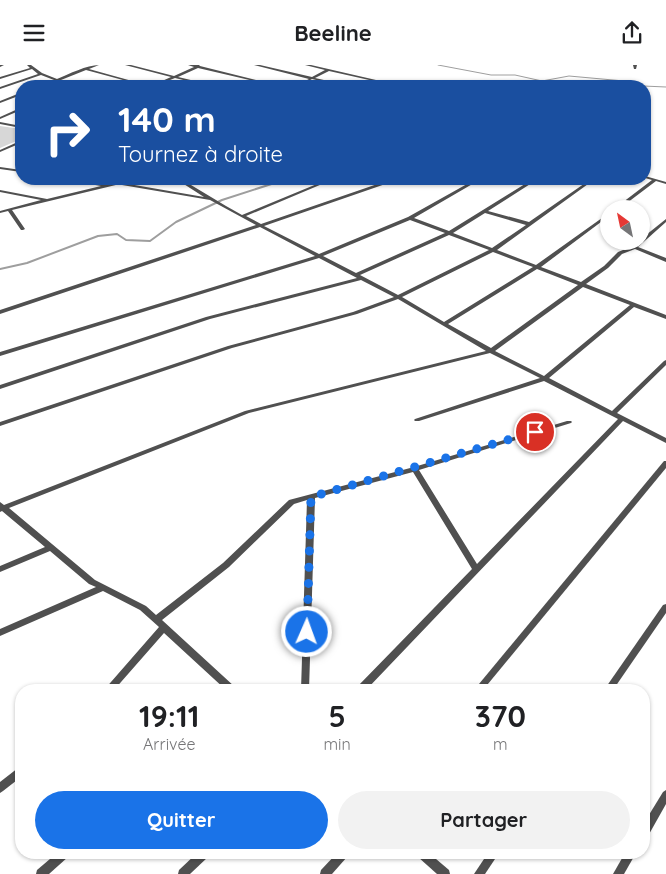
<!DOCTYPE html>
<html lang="fr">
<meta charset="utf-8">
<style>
:root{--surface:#fff;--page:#f2f2f2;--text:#202124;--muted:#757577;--accent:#1a73e8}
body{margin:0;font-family:Quicksand,sans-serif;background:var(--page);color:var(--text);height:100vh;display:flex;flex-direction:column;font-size:19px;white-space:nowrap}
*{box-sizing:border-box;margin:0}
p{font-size:16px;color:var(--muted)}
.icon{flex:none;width:28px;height:28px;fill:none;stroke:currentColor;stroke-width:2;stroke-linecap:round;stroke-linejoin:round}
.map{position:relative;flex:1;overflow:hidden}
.drawer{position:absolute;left:15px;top:619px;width:635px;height:175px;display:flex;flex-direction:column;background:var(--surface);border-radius:20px;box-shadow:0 1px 4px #0004}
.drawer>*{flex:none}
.banner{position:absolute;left:15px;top:15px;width:636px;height:105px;border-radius:20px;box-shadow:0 1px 4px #0004;background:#1a4fa0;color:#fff;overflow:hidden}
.needle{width:32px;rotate:327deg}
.fabs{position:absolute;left:600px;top:135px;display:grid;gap:10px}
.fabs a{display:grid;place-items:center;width:50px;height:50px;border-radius:50%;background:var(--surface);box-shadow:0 1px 4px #0004;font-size:25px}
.pin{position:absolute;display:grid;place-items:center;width:42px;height:42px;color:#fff;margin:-21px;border:2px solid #fff;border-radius:50%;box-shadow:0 1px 5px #0007}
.me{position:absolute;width:55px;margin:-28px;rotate:2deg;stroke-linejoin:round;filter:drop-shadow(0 0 4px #0008)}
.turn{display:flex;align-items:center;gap:18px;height:105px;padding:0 20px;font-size:22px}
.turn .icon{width:65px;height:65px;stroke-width:2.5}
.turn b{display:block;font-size:35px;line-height:42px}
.eta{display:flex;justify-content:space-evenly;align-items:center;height:85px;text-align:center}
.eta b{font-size:30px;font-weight:800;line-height:35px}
.primary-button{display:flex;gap:10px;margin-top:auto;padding:10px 20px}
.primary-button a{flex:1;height:58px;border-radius:30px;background:var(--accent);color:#fff;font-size:20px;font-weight:800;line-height:58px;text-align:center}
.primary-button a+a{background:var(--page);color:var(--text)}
header{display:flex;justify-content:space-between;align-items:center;height:65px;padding:0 20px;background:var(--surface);font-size:22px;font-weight:800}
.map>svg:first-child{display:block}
.green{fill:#d7d7d7}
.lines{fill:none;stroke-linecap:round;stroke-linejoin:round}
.stream-far1{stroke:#9e9e9e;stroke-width:1}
.stream{stroke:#9e9e9e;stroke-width:2}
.minor{fill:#505050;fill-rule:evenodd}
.route{stroke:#1a73e8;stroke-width:9;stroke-dasharray:0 16.2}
</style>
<header><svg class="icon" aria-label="menu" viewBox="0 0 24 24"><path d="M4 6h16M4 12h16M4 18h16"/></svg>Beeline<svg class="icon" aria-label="share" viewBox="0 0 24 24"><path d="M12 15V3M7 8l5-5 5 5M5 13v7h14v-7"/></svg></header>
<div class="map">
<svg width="666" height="809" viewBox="0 0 666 809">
<rect width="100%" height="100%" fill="#fff"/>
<!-- green -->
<path class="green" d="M0 61 21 64V74L0 83Z"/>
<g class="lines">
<!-- stream-far1 -->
<g class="stream-far1">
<path d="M438 0 491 10H515L542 16 569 11 624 16 634 21"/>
<path d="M612 21H622"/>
<path d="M643 21 666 22"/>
</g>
<!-- stream -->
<path class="stream" d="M0 204 27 198 98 171 117 169 126 175 150 176 176 157 222 135 287 114"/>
<!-- minor -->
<g class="minor">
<path d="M0 0H4L0 2Z"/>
<path d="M27 0H31L42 8 57 14C69 9 87 0 99 0L89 4 150 21H145L86 5 61 15 75 21H70L57 16 45 21H40L54 15 41 10 0 24V22L38 9 32 4 0 14V12L30 3Z"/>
<path d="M125 0H131L174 11 194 2 188 0H199L200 1 280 21H275L198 3 178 12 212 20 213 21H208L175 13 155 21H151L171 12Z"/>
<path d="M254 0H260L312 12 325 5 305 0H311L402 21H396L329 6 315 13 346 20 347 21H342L312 14 299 21H295L309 14Z"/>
<path d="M633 0H637L636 4H634Z"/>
<path d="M20 28H21V30L0 38V36Z"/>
<path d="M20 43H21V45L0 54V52Z"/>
<path d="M0 57 21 61V63L0 59Z"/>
<path d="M20 76H21V78L0 87V85Z"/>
<path d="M0 102 21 105V107L0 104Z"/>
<path d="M645 111 666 117V119L656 116 619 144H614L652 115 645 113Z"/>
<path d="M64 114H73L107 119 130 114H136V115L123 118 204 132 176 114H181L226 141 242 150 329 114H334L246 151 261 159 392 114H397V115L264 161 319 189 408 152 476 114H481L414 153 449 166 533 114H538L488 146 529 157 591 114H595L497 185 536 200 609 148V151L541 202 581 217 604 201 618 187 633 181 639 176H641V174L666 154V157L638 182 666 193V197L635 184 622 189 608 203 586 219 666 250V254L634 242 549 313 612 346 664 296 666 295V300L617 348 666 373V378L623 356 366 625H356L357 622 472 504 413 407 315 433 309 625H301L307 435 294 439 229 502 162 555 235 622 236 625H226L164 568 114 625H104L159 562 140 545 103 526 0 571V564L96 522 89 519 50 486 0 507V501L45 482 2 446 0 447V437L4 440 245 346 486 286 398 234 357 249 232 283 0 361V357L228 281 353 247 394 232 361 215 210 254 0 324V320L206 252 357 213 319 193 0 291V287L315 191 260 162 0 249V245L256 160 210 135 122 120 120 119 12 145 25 164 23 165H21L8 146 0 148V146L41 135 0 127V125L47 134 101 121 66 115ZM485 148 526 160 492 183 453 168ZM410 155 445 168 356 208 323 191ZM449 170 489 185 398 230 360 210ZM493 187 533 202 444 257 402 232ZM537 204 578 220 491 283 448 259ZM583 222 630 240 544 311 495 286ZM490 288 540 313 415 354 414 355 415 356H419L544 316 618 354 477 499 419 405 571 358 572 357 571 356H567L414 402 289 435 223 498 156 550 146 541 95 515 9 443 249 348Z"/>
<path d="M664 396H666V403L483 625H474Z"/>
<path d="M666 539V548L613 625H604L663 540Z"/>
<path d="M21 702V712L3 726 0 728V717L18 703Z"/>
<path d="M666 725V739L648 771 644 772V758L663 727Z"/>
<path d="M57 788H69L68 792 49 809H36L37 805Z"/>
<path d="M197 788H209L208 792 190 809H178L179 805Z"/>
<path d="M337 788H348L347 792 332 809H320L321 805Z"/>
<path d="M417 788H429L449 805 450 809H437L418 792Z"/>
<path d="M488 788H499L485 809H474Z"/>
<path d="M625 788H636L624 809H613Z"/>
</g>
</g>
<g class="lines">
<!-- route -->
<path class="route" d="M307 567 311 432 535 367"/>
</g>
</svg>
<div class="fabs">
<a><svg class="needle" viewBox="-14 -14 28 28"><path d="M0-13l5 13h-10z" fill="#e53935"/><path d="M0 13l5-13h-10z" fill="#757577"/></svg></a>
</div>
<div class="pin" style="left:535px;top:367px;background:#d93025"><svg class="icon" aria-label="arrive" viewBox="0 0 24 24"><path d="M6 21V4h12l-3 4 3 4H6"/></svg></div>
<svg class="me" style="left:307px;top:567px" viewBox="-20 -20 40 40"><circle r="17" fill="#1a73e8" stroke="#fff" stroke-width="3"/><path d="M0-11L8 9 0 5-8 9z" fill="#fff"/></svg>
<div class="banner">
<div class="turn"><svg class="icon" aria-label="right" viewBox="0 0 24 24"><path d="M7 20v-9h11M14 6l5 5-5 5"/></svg><div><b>140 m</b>Tournez à droite</div></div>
</div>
<section class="drawer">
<div class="eta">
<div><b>19:11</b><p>Arrivée</p></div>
<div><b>5</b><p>min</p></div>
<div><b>370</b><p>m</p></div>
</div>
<div class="primary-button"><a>Quitter</a><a>Partager</a></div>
</section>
</div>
